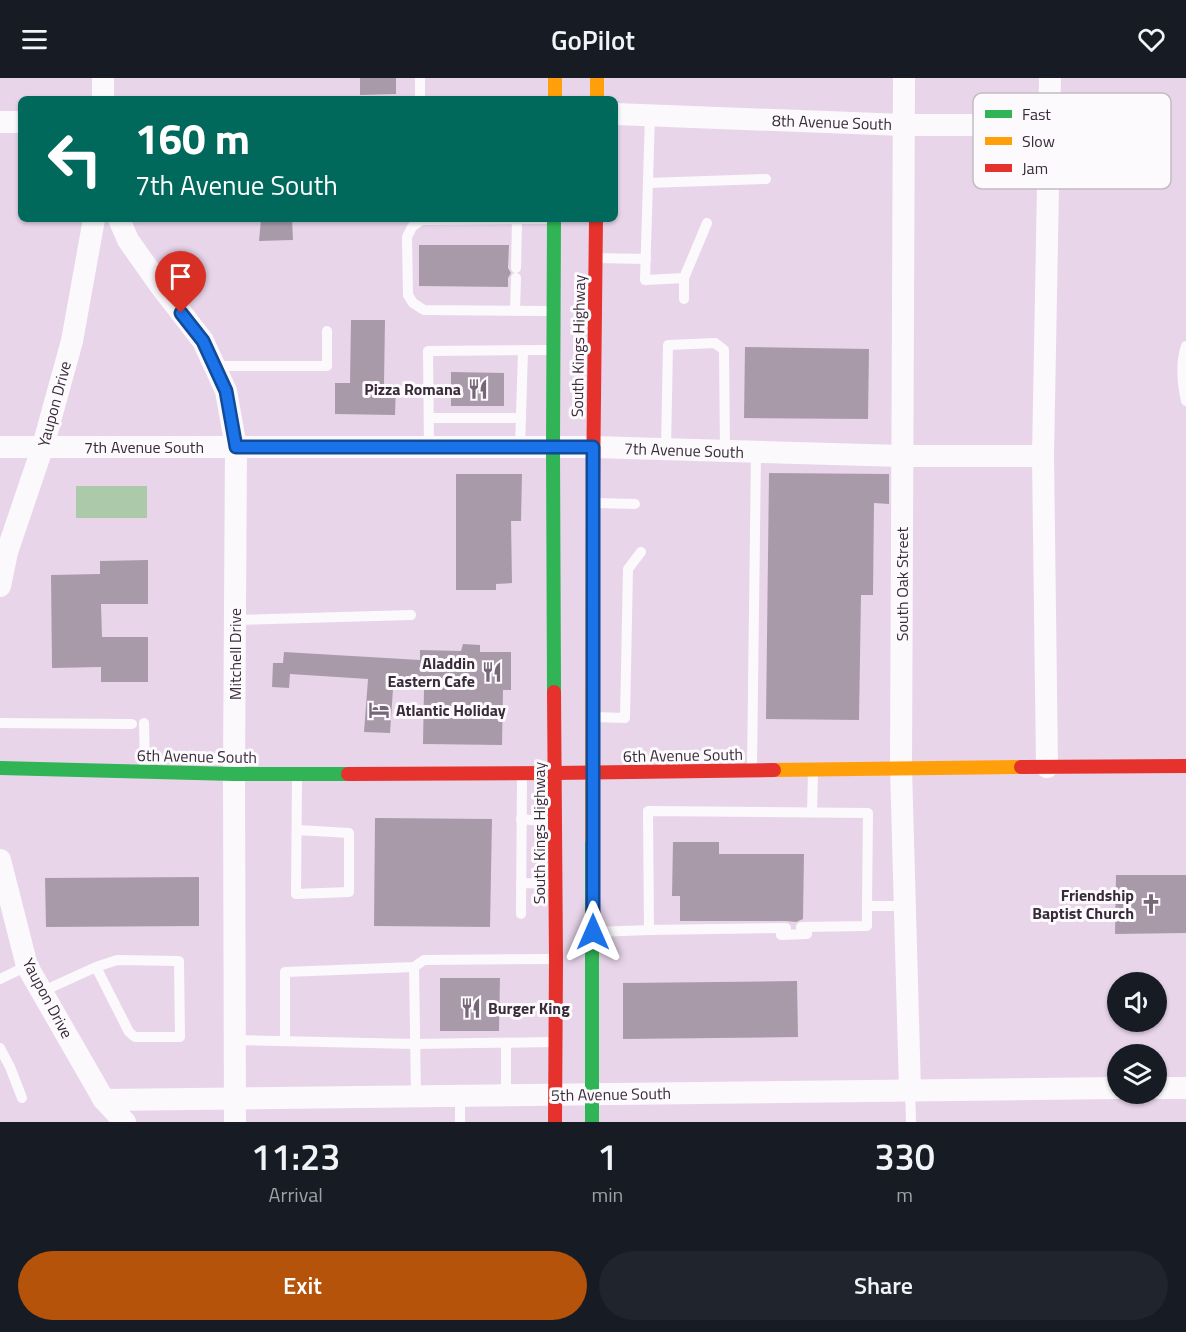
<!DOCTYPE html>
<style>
:root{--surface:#171b24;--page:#20242c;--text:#f1f3f6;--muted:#9ea1a6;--accent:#b45309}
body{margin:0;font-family:"Titillium Web",sans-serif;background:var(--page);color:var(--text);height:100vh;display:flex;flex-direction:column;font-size:22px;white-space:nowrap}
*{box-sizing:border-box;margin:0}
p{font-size:20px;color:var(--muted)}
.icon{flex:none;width:33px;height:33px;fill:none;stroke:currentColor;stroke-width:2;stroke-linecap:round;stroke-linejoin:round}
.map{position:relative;height:1044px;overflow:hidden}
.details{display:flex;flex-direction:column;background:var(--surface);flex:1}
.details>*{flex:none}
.hud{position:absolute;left:18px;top:18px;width:600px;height:126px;border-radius:9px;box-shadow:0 2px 4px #0004;background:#00695c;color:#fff;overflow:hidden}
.tools{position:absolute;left:1107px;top:894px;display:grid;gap:12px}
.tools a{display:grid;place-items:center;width:60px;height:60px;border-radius:50%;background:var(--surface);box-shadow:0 2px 4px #0004;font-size:30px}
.pin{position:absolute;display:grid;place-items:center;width:51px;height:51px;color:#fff;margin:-62px -26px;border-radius:50% 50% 50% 0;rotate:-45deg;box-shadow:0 0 6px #0007}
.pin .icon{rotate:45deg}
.me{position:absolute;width:66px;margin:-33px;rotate:0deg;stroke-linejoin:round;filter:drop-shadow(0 0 4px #0008)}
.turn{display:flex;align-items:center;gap:21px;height:126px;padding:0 18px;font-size:27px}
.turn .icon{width:78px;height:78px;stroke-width:2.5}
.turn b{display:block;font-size:42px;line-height:51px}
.eta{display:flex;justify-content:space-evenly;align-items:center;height:102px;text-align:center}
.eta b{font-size:36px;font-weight:600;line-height:42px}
.primary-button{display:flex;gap:12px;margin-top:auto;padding:12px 18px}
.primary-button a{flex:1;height:69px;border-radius:36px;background:var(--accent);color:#fff;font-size:24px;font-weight:600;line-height:69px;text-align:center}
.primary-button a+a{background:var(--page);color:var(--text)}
header{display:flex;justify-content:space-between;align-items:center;height:78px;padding:0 18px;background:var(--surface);font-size:27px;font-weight:600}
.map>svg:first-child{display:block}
.green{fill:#acc9aa}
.building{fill:#a99aaa}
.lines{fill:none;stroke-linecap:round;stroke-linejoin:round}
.lane{stroke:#fcf9fc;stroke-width:10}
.street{stroke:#fcf9fc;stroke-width:22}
.fast{stroke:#30b455;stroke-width:14}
.slow{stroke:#ff9f0a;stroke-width:14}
.jam{stroke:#e5322d;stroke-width:14}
.route-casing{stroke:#114b97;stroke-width:15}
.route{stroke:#1a73e8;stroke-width:10}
.labels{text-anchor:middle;stroke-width:6;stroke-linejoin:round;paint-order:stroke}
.street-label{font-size:16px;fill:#392c3a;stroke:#fdfafd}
.poi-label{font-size:16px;font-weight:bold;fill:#392c3a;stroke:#fdfafd;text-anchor:end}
.key{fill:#fdfafd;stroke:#c2bcc2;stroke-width:1.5}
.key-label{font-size:16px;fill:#392c3a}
</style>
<header><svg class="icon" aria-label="menu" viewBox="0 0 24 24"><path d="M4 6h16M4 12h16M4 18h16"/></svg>GoPilot<svg class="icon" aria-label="heart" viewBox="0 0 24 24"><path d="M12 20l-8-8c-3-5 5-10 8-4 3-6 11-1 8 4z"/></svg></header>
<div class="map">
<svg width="1186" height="1044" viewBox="0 0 1186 1044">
<rect width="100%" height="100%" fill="#e8d5ea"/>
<!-- green -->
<rect class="green" x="76" y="408" width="71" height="32"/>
<!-- building -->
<g class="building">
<path d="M360 0H396V16L360 17Z"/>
<path d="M261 141H292L293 162 259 163Z"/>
<path d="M419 167H509L508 190 511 195 508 200V209L419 208Z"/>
<path d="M351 242H385L384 306H396L395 337 335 336V305H350Z"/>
<path d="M745 269 869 271 868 341 744 340Z"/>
<path d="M451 294 504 295V328H451Z"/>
<path d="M769 395 889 396V426L874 425 873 517H861L859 642 766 641Z"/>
<path d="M456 396H522L521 443H511L512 505 496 506V512H456Z"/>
<path d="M148 482V526H101L102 559H148V604H101V589L52 590 51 497 100 496V483Z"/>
<path d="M463 566 480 567V574H511V612H503L502 667 423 666 424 611H393L390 655 364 654 368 601 290 596 289 610 272 609 273 585H283L284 574 420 582V572L461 573Z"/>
<path d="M375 740 492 741 490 849 374 848Z"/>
<path d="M673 764H719V776H804L803 841 796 844 786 843H680V818H672Z"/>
<path d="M1116 797H1186V855L1115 856Z"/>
<path d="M199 799V848L46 849 45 800Z"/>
<path d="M440 900H500L499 953H440Z"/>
<path d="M797 903 798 959 623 961V905Z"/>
</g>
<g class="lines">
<!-- lane -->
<g class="lane">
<path d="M420 21V0"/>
<path d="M650 37 645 202 684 200 707 145"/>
<path d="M648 105 766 101"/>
<path d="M598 180 646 181"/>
<path d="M516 190 517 142"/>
<path d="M684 200V221"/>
<path d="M515 233 516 200"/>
<path d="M549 233 424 232 413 225 408 217 407 159 412 149 421 142 549 141"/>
<path d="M1186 268C1180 286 1182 305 1186 323"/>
<path d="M215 288H327V253"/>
<path d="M429 340H521"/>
<path d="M429 369 428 273 550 272"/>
<path d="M520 369 523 273"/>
<path d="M666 371 668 267 715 265 724 272 725 373"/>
<path d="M596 425 635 426"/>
<path d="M235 542 411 537"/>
<path d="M595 639 625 640 628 491 641 474"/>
<path d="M0 645 132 646"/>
<path d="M144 645 145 690"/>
<path d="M752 689 756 374"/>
<path d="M812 734 813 695"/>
<path d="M521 741 552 744"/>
<path d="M297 752 349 755V814L296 816 297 699"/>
<path d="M521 805 552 806"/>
<path d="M521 836 522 698"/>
<path d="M801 849 867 848V828"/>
<path d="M649 852 786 850"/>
<path d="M781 853V857L807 856V850"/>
<path d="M596 854 649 852 648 733 868 735 867 828H905"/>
<path d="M414 889 416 1018"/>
<path d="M0 901 27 888"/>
<path d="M41 914 96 889 117 882 179 883 180 959H135L129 954 96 889"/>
<path d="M235 962 415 966 552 964"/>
<path d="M285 963V894L414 889 424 882 553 881"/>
<path d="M506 965V1017"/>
<path d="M0 970 10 989 22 1020"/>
<path d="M910 1012 911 1044"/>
<path d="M460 1017V1044"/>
</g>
<!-- street -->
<g class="street">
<path d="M904 0 901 690 910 1012"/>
<path d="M103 21V0"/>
<path d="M615 36 904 47H1049"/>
<path d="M0 44H21"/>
<path d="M119 141 128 162 159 206 203 263 226 313 236 369 234 696 235 1044"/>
<path d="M0 369H593L902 378H1043"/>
<path d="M0 508 7 474 43 368 72 263 94 141"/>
<path d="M1047 689 1043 378 1050 0"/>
<path d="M0 782 27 888 104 1022 125 1044"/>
<path d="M1156 1010H1186"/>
<path d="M104 1022 1118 1010"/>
</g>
<!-- fast -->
<g class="fast">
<path d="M554 141 553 369 554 614"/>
<path d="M0 690 234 696H348"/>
<path d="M592 1044V762"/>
</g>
<!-- slow -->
<g class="slow">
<path d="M555 0V21"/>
<path d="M597 0V21"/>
<path d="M774 692 1021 689"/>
<path d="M592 762 593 410"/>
</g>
<!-- jam -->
<g class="jam">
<path d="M593 410 596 141"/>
<path d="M554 614 556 881 555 1044"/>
<path d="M1021 689 1186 688"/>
<path d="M348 696 555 695 774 692"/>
</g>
</g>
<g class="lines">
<!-- route casing -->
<g class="route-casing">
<path id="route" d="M181 235 203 263 226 313 236 369H593V854"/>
</g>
<!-- route -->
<use href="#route" class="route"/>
</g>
<!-- icons -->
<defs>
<g id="restaurant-bare" transform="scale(1.62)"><path d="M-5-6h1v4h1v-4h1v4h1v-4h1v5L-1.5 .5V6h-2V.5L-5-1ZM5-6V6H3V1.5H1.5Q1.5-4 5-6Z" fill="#766778" stroke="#fdfafd" stroke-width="2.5" paint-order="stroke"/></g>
<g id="hotel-bare" transform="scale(1.62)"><path d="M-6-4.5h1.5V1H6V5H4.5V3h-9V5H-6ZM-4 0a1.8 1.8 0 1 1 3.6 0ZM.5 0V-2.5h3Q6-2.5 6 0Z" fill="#766778" stroke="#fdfafd" stroke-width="2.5" paint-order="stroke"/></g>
<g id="church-bare" transform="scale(1.62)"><path d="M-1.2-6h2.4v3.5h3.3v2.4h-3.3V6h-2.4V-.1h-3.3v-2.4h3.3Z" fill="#766778" stroke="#fdfafd" stroke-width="2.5" paint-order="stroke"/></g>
</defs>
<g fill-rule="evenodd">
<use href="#restaurant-bare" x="478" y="311"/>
<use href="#restaurant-bare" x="492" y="594"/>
<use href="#hotel-bare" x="379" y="632"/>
<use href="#church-bare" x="1151" y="826"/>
<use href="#restaurant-bare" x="471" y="930"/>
</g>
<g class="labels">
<!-- street labels -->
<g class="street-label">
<text transform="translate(832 44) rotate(2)" y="6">8th Avenue South</text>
<text transform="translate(578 268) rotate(-89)" y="6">South Kings Highway</text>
<text transform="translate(54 326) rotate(-75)" y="6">Yaupon Drive</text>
<text x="144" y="375">7th Avenue South</text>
<text transform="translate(684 372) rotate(2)" y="6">7th Avenue South</text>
<text transform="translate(902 506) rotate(-90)" y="6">South Oak Street</text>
<text transform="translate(235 576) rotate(-90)" y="6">Mitchell Drive</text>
<text transform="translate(683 677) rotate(-1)" y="6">6th Avenue South</text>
<text transform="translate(197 678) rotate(1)" y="6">6th Avenue South</text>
<text transform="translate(539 755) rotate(-90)" y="6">South Kings Highway</text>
<text transform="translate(48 920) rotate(62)" y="6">Yaupon Drive</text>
<text transform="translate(611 1016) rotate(-1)" y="6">5th Avenue South</text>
</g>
<!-- poi labels -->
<g class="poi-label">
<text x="461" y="317">Pizza Romana</text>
<text x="475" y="591">Aladdin<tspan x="475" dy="18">Eastern Cafe</tspan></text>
<text x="396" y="638" text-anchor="start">Atlantic Holiday</text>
<text x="1134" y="823">Friendship<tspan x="1134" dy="18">Baptist Church</tspan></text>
<text x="488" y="936" text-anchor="start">Burger King</text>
</g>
</g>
<!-- legend -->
<rect x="973" y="15" width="198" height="96" rx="9" class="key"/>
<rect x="985" y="32" width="27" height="8" fill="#30b455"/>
<rect x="985" y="59" width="27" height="8" fill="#ff9f0a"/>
<rect x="985" y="86" width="27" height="8" fill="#e5322d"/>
<g class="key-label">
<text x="1022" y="42">Fast</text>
<text x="1022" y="69">Slow</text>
<text x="1022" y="96">Jam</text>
</g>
</svg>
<div class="tools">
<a><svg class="icon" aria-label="sound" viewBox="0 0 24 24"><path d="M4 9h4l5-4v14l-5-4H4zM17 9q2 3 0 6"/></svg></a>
<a><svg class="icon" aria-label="layers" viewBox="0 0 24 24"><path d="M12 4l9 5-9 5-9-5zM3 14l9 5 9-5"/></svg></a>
</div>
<div class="pin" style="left:181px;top:235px;background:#d93025"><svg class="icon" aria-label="arrive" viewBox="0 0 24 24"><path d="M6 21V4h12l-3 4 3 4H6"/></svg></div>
<svg class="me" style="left:593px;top:854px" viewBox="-20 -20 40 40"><path d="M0-17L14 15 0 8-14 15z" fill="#1a73e8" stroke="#fff" stroke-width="4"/></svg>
<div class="hud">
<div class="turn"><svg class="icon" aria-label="left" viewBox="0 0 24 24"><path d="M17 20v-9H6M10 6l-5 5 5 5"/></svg><div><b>160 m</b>7th Avenue South</div></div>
</div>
</div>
<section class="details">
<div class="eta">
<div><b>11:23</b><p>Arrival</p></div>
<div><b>1</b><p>min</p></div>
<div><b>330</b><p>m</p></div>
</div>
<div class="primary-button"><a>Exit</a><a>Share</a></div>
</section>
